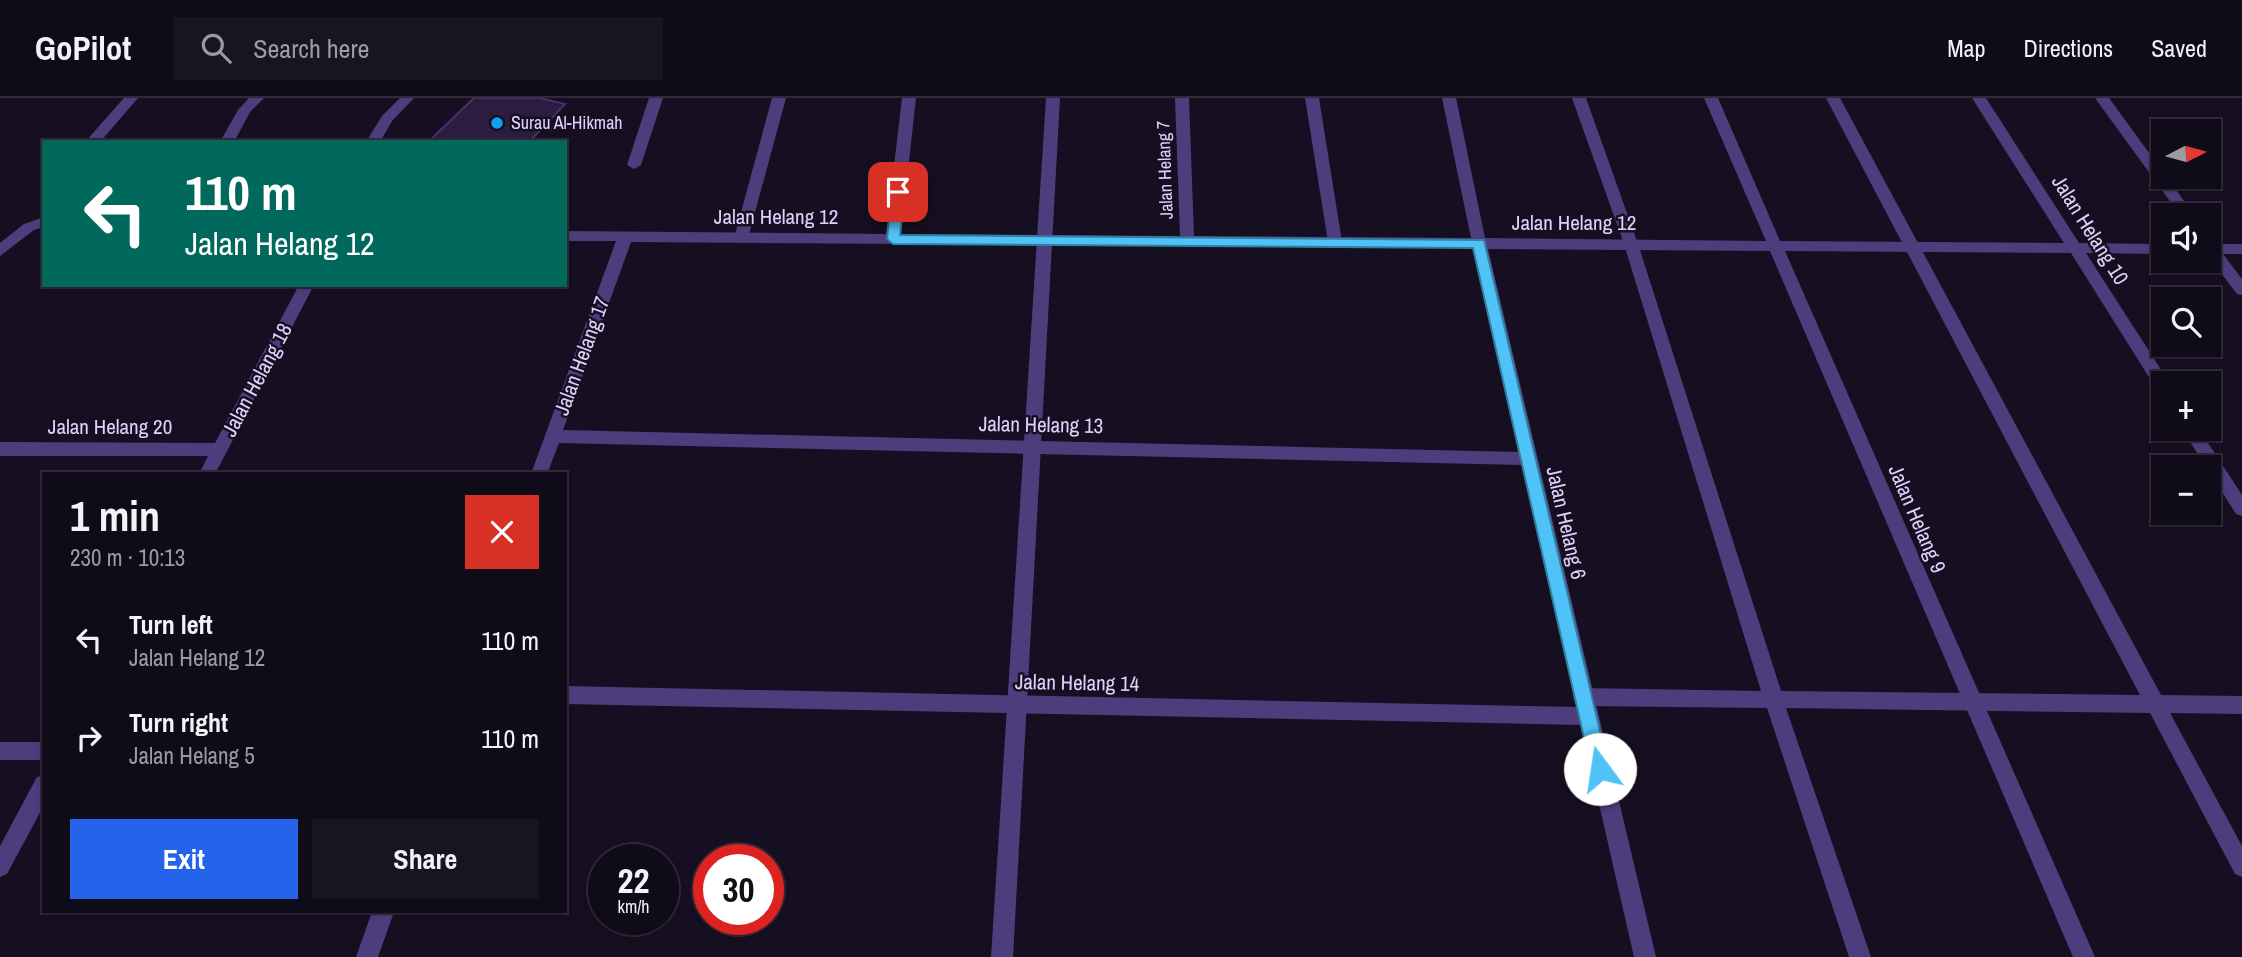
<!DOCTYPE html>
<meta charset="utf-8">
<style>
:root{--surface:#100b19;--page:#191422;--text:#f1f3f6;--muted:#9c9ba2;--line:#302b38;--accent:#2563eb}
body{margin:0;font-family:"Archivo Narrow",sans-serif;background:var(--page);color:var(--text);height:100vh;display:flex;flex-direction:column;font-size:26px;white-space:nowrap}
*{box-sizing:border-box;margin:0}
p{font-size:23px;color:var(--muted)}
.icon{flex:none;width:38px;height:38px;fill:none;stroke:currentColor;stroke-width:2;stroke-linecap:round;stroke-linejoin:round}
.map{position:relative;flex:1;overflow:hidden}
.details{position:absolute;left:42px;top:374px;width:525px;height:441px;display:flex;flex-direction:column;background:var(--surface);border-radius:0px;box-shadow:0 2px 5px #0004,0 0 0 2px var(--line)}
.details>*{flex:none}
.guide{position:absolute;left:42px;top:42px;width:525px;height:147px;border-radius:0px;box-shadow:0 2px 5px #0004,0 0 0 2px var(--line);background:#00695c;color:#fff;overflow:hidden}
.needle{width:46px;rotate:84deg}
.controls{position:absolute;left:2151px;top:21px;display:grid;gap:14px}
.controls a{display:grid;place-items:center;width:70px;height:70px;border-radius:0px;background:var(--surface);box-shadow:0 2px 5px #0004,0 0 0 2px var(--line);font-size:35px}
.speed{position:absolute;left:588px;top:746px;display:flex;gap:14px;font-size:35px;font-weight:700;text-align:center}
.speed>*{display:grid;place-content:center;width:91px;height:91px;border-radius:50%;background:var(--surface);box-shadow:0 2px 5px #0004,0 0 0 2px var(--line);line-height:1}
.speed small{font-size:18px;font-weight:400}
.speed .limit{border:10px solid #d22;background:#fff;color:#111}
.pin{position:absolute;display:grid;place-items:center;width:60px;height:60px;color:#fff;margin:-30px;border-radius:14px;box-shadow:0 4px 10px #0006}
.me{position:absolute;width:77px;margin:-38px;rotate:346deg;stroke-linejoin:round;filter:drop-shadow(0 0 5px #0008)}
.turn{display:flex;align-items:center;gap:24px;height:147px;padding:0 28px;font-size:32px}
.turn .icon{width:91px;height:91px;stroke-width:2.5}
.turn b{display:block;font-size:49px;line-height:60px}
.round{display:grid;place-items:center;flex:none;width:74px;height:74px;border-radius:0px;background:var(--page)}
.summary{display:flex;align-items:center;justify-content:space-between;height:119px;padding:0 28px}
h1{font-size:42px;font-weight:700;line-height:52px}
.primary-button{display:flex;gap:14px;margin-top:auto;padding:14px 28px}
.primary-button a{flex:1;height:80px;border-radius:0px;background:var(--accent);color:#fff;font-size:28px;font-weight:700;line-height:80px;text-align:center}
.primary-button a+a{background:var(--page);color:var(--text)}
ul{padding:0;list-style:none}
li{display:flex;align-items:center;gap:21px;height:98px;padding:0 28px}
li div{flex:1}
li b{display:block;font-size:26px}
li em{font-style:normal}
header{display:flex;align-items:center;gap:42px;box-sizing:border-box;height:98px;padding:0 35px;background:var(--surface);border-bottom:2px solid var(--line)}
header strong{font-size:33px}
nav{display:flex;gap:38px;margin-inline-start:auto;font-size:24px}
.search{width:490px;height:63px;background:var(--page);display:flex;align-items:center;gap:18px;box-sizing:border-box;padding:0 24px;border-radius:0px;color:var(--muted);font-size:26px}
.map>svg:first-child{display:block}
.building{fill:#2c1c40;stroke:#49306b;stroke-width:2}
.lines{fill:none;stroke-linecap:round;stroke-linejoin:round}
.service{fill:#4e3d7d;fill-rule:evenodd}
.minor{fill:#4e3d7d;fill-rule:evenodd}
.route{fill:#4fc3f7;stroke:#337fa1;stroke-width:2}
.poi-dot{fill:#0fa0ea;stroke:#160f21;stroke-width:2.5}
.labels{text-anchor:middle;stroke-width:5;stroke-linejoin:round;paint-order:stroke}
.far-poi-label{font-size:18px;fill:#e0d1fc;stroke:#160f21;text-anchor:start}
.far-street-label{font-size:18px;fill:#e0d1fc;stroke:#160f21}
.street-label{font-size:21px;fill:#e0d1fc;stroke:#160f21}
</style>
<header>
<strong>GoPilot</strong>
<div class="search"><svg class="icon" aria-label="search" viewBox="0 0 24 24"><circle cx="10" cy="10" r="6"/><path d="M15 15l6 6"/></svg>Search here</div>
<nav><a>Map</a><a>Directions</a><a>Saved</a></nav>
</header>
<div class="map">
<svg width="2242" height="859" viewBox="0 0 2242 859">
<rect width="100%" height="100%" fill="#160f21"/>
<!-- building -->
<path class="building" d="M474 0H540L565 6 529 44H428Z"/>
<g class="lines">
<!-- service -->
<g class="service">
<path d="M249 0H264L250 14 234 44H220L238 12Z"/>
<path d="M772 0H786L748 140 741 145 734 140Z"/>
<path d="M1046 0H1060L1013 859H991Z"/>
<path d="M1305 0H1319L1342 144 1335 149 1328 144Z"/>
<path d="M1572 0H1586L1638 146 1781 593 2140 597 1826 0H1840L2161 597 2242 598V616L2170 615 2242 748V779L2235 776 2150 615 1786 610 1871 859H1849L1767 610 1583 608 1576 605 1573 599 1576 593 1583 590 1761 593 1624 146Z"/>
<path d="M2095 0H2109L2163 74V79H2167L2194 117H2180Z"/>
<path d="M44 119V129L34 132 0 158V145L24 126Z"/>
<path d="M2208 142 2213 143 2242 181V197L2237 196 2208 158Z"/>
</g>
<!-- minor -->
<g class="minor">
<path d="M124 0H138L100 44H85Z"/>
<path d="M400 0H414L392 23 380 44H366L382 18Z"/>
<path d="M649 0H663L641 67 634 71 627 67Z"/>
<path d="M902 0H916L901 136 1180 138 1175 0H1189L1194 138 1471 140 1442 0H1456L1485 140 1766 143 1704 0H1718L1780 143 2064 145 1972 0H1986L2079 145 2163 146V156L2086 155 2169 284 2163 285V294L2157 292 2071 155 1785 153 2095 859H2073L1770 153 1488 151 1656 859H1634L1581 627 565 606V588L1577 609 1522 367 559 345 547 376H531L616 143H565V133L886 136ZM631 144 1473 150 1519 354 563 332Z"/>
<rect x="2208" y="146" width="34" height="10"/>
<path d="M299 187H314L215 376H199L208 358H0V344L215 345Z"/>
<path d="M2182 331H2199L2242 397V418L2236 416Z"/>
<rect x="0" y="644" width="44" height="18"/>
<path d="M44 677V707L7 776 0 779V748L37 679Z"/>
<path d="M372 814H394L378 859H356Z"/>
</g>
</g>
<!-- route -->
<path class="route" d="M898 90 905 94 900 137 1484 142 1609 671 1607 677 1600 680 1594 677 1591 671 1473 150 893 146 887 141 892 94Z"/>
<!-- markers -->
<circle class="poi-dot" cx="497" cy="25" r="7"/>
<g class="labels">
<!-- far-poi labels -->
<g class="far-poi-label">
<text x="511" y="31">Surau Al-Hikmah</text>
</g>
<!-- far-street labels -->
<g class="far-street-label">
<text transform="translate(1165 72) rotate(-92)" y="6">Jalan Helang 7</text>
</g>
<!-- street labels -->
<g class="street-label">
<text x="776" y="126">Jalan Helang 12</text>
<text x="1574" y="132">Jalan Helang 12</text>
<text transform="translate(2090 132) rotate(58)" y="7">Jalan Helang 10</text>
<text transform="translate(582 258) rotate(-70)" y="7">Jalan Helang 17</text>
<text transform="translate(257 282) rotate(-62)" y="7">Jalan Helang 18</text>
<text transform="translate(1041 327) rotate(1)" y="7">Jalan Helang 13</text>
<text x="110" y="336">Jalan Helang 20</text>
<text transform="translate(1917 421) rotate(67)" y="7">Jalan Helang 9</text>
<text transform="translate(1566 425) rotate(77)" y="7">Jalan Helang 6</text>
<text transform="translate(1077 585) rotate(1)" y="7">Jalan Helang 14</text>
</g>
</g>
</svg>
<div class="controls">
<a><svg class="needle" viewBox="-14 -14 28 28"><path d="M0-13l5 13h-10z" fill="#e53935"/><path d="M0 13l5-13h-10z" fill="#9c9ba2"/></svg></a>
<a><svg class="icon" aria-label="sound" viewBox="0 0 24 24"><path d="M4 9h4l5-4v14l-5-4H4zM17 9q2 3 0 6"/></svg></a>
<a><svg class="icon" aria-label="search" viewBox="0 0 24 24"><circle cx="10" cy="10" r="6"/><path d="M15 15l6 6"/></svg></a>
<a>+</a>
<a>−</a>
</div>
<div class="speed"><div>22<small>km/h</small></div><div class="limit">30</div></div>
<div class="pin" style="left:898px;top:94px;background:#d93025"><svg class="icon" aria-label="arrive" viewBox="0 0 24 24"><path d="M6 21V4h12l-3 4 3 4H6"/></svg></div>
<svg class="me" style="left:1600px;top:671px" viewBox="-20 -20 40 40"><circle r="19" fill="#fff"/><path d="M0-13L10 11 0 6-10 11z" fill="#4fc3f7"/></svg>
<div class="guide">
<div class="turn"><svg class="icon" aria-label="left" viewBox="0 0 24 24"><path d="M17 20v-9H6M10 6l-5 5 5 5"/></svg><div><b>110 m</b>Jalan Helang 12</div></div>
</div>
<section class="details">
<div class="summary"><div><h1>1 min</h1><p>230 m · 10:13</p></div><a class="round" style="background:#d93025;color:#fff"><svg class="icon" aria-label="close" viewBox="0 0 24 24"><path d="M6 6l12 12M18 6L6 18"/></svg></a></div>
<ul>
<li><svg class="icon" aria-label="left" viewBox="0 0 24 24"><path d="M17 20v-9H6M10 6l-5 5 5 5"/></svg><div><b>Turn left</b><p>Jalan Helang 12</p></div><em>110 m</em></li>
<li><svg class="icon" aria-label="right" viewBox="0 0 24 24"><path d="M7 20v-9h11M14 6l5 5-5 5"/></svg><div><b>Turn right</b><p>Jalan Helang 5</p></div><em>110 m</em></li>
</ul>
<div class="primary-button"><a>Exit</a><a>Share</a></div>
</section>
</div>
